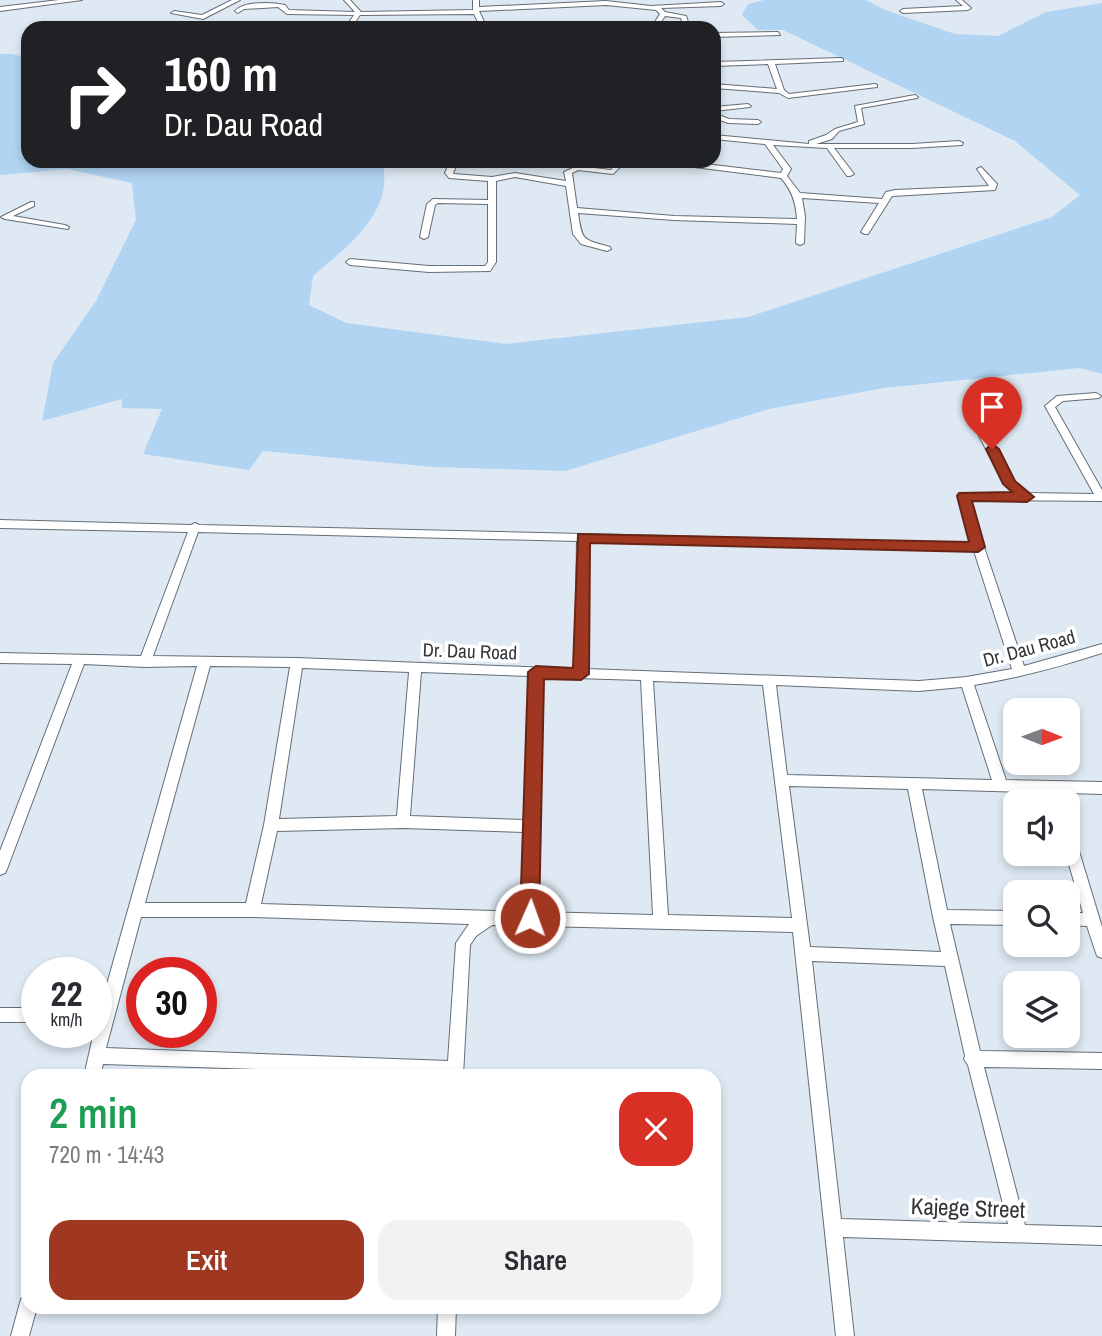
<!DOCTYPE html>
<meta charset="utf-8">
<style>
:root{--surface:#fff;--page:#f2f2f3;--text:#2b2b33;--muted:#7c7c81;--accent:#a03721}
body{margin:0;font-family:"Archivo Narrow",sans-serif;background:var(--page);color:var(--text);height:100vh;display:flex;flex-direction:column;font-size:26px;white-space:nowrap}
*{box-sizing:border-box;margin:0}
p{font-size:23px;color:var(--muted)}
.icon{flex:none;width:38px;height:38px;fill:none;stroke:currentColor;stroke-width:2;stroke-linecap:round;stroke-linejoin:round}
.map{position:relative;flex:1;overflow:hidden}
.details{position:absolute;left:21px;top:1069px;width:700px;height:245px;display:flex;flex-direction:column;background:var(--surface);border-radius:21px;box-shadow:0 4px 10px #0003}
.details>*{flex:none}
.top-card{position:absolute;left:21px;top:21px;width:700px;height:147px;border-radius:21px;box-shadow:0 4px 10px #0003;background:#202124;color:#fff;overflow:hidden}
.needle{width:46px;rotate:91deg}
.controls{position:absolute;left:1003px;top:698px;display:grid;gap:14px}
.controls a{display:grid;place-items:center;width:77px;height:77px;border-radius:14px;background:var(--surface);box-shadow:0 4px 10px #0003;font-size:35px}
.speed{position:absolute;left:21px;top:957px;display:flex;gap:14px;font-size:35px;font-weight:700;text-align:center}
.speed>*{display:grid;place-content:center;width:91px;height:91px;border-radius:50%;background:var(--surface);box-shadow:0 4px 10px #0003;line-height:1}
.speed small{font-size:18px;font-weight:400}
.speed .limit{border:10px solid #d22;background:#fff;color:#111}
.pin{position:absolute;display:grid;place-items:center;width:60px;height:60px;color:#fff;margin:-72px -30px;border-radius:50% 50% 50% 0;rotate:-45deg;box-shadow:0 0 7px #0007}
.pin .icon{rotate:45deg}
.me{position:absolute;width:77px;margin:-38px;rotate:2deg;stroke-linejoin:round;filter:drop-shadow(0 0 5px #0008)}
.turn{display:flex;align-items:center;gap:24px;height:147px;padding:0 28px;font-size:32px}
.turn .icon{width:91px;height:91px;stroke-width:2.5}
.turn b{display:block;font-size:49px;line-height:60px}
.round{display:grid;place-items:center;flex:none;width:74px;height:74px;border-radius:21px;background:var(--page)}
.summary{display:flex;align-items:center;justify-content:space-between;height:119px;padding:0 28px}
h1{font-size:42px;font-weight:600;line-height:52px;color:#1e9e55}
.action{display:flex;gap:14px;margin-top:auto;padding:14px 28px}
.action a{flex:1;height:80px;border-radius:21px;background:var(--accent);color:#fff;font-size:28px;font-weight:600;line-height:80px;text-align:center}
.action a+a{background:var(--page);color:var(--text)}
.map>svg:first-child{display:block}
.green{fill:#b0d4f2}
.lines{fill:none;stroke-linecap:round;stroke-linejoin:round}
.minor-casing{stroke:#646e77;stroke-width:2}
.major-casing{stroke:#646e77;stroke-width:2}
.minor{fill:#fff;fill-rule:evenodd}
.major{fill:#fff;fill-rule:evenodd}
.route{fill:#a03721;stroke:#682415;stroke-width:2}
.labels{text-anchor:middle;stroke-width:7;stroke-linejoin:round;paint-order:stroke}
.street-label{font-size:19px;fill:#32363a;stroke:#fff}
.near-street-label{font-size:23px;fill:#32363a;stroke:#fff}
</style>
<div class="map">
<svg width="1102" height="1336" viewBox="0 0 1102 1336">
<rect width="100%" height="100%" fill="#dee9f3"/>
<!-- green -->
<path class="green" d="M764 0H866L885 10 955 34 998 36 1046 12 1102 3V374L1079 368 884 388 769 409 565 471 434 467 263 451 249 470 143 454 162 409 122 408V399L42 421 53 363 96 301 136 220 132 183 67 169 0 175V54H12L28 58V161H382C396 212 346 247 313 276L309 305 346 323 506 344 748 317 1052 217 1080 195 1015 141 783 30H758L742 15 748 4Z"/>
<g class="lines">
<!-- minor casing -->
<g class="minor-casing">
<g id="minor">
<path d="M232 0H240L203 19 171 13 174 11 202 15Z"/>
<path d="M344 0H350L361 12 473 10V0H479V7L606 1 651 6 721 2 724 4 721 6 661 8 665 12 686 16 690 28H684L681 18 665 16 657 28H651L660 14 656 10 606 5 479 11 487 28H481L474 14 360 15 351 28H345L354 15 287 14 278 7 244 9 238 13 235 11C244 1 272 2 285 5L289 10 355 12Z"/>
<path d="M956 0H962L971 8 968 10 903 13 900 11 903 9 963 6Z"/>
<path d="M778 32 780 35 714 37V33Z"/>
<path d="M841 58 843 59V61L775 64 784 90 789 94 875 84 877 85V87L788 98 779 93 714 88V84L777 89 768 64 714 66V62Z"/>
<path d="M915 95 918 97 917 98 861 108 864 124 839 131 832 139 816 144H912L959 141 963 143 962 145 912 148H834L854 174 850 176H847L827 148 773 145 791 169 787 176 800 193 882 199 886 192 895 190 989 186 977 169 981 167 997 184 995 190 892 196 868 234H865L861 232 879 203 802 198 805 216 804 243 800 245 796 243 797 224 674 220 578 213C582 242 583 239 610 247L611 249 607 251 581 244 573 234 566 186 515 177 496 181V262L490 271 429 272 350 265 346 262 350 259 429 266H485L488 262V204L438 203 435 205 428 237 424 239 420 237 427 204 433 199 488 200V181L449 178 445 173 450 161H458L453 173 454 174 492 177 515 173 566 181 564 172 577 166 611 170 618 161H626L613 174 578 170 572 173 577 208 674 216 797 219C796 203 792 190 781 178L662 163 658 161H680L781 173 783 169 765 144 714 139V135L809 144V141L826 135 835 129 858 122 855 106Z"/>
<path d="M748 104 751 106 750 107 714 111V107Z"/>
<path d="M714 113 729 119 758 120 761 122 758 124 728 123 714 118Z"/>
<path d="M31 202H34V206L13 216 65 225 69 227 68 229 5 219 1 217Z"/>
<path d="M1096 393 1101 396 1099 398 1063 401 1055 407 1102 490V501L970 500 984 547 1024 666 1102 644V653C1059 667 1018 678 974 685L1006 780 1102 782V794L922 789 947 910 1015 911V925L950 924 980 1051 1102 1053V1069L984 1067 1025 1225 1102 1227V1245L843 1237 854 1336H836L793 932 492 925 476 936 470 945 463 1076 103 1064 100 1076H84L94 1032H96L98 1016 197 666 145 667 84 664 7 869 5 873 0 875V851L72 664 0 663V653L141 656 188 532 0 528V520L191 525 195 523 199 525 971 543 959 496 960 494 1015 493 1004 484 973 424 975 422H981L1013 482 1028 493 1094 494 1045 406 1057 396ZM198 532 577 541 575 669 297 658 153 656ZM588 542 974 551 1012 669 966 677 919 681 587 669ZM210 666 290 667 264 825 246 903H145ZM302 668 409 672 397 816 279 819ZM421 672 530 676 526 820 410 816ZM542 677 641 680 653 915 537 912ZM653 681 763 685 792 918 668 915ZM776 685 919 691 962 687 992 780 787 775ZM789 786 908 789 933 917 941 952 810 947ZM403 828 525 832 523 912 261 904 277 831ZM141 917H252L469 924 456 943 448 1061 106 1048ZM812 961 945 966 965 1056 964 1059 968 1065 1008 1224 841 1219Z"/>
<path d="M1068 832 1073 834 1075 838 1102 927V958L1097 956 1087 926 1068 925V913H1083L1066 854H1068Z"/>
<rect x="0" y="1008" width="37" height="14"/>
<path d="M28 1297V1307H37L29 1336H11L21 1299Z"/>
<path d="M438 1307H456L455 1336H437Z"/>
</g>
</g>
<!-- major casing -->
<g class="major-casing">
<path id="major" d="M59 0H82L0 11V7Z"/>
</g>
<!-- minor -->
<use href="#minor" class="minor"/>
<!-- major -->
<use href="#major" class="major"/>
</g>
<!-- route -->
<path class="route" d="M992 444 999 449 1015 481 1034 497 1027 502 972 501 985 547 978 552 590 543 589 674 581 680 544 679 539 918 536 924 530 926 523 924 520 918 528 672 536 666 573 668 578 534 969 542 957 496 959 493 1012 492 1003 484 986 449Z"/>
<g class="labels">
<!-- street labels -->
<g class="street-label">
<text transform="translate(1029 648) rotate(-15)" y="7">Dr. Dau Road</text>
<text transform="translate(470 651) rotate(2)" y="7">Dr. Dau Road</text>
</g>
<!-- near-street labels -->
<g class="near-street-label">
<text transform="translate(968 1208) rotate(2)" y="8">Kajege Street</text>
</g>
</g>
</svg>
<div class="controls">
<a><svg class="needle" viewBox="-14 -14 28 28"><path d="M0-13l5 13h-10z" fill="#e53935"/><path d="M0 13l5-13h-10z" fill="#7c7c81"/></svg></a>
<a><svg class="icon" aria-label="sound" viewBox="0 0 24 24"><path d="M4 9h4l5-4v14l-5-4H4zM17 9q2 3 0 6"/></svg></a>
<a><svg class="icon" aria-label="search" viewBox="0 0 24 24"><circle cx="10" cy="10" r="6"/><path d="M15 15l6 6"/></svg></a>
<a><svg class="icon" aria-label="layers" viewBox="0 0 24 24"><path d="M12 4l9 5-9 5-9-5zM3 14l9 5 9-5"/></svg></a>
</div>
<div class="speed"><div>22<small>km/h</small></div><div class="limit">30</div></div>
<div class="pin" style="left:992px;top:449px;background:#d93025"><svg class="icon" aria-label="arrive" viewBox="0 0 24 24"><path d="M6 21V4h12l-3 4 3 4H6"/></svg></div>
<svg class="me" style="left:530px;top:918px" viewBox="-20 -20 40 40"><circle r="17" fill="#a03721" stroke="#fff" stroke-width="3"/><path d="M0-11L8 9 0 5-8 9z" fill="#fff"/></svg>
<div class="top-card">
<div class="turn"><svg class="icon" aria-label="right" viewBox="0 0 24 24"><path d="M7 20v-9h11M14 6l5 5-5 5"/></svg><div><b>160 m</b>Dr. Dau Road</div></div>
</div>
<section class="details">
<div class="summary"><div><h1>2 min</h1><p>720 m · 14:43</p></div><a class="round" style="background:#d93025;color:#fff"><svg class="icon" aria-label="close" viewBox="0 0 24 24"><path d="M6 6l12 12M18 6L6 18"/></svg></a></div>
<div class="action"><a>Exit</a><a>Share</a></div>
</section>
</div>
